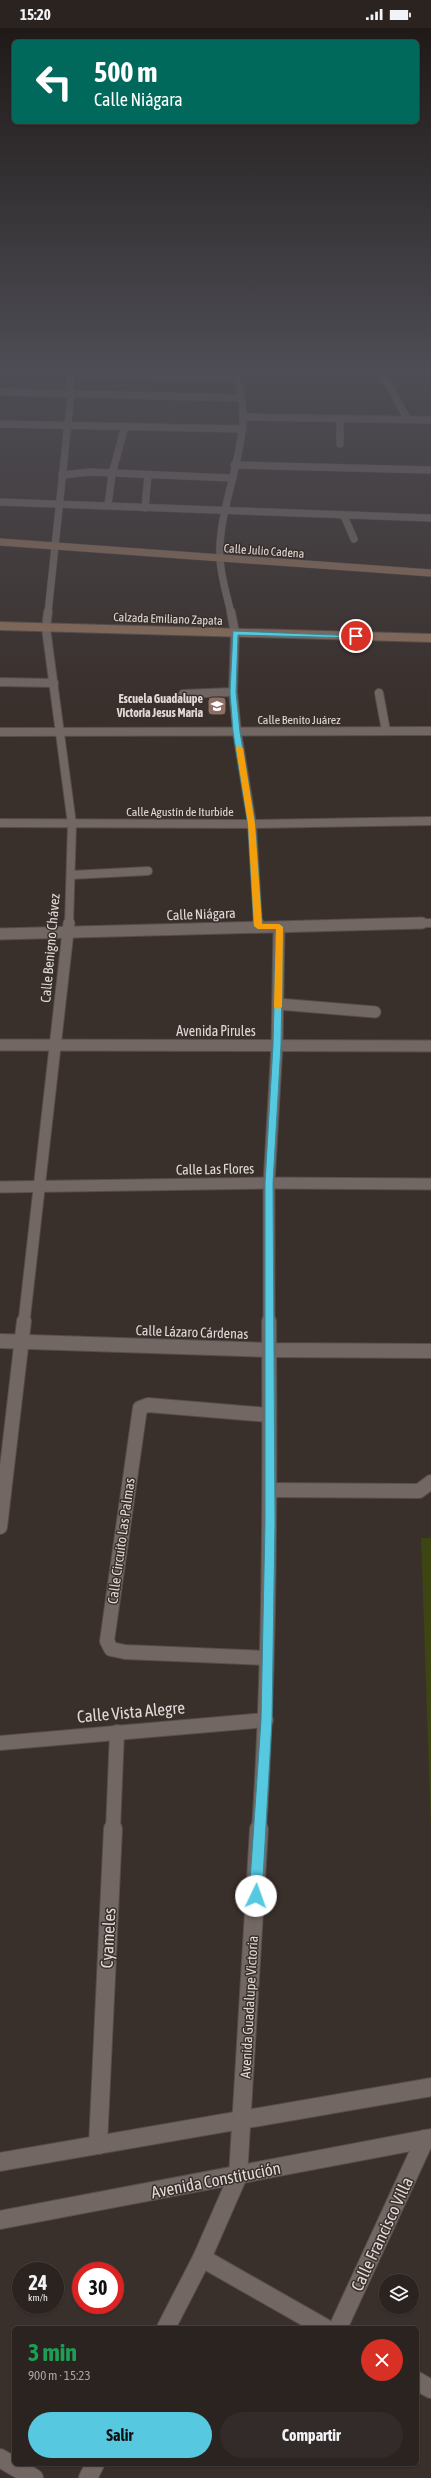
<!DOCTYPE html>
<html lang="es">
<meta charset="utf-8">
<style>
:root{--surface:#2b2320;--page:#332b29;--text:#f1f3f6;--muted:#a6a4a5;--line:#47403e;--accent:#56c9e1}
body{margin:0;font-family:"Asap Condensed",sans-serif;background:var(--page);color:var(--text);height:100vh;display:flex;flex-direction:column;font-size:15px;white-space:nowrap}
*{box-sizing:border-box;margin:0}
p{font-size:13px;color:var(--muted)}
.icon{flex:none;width:22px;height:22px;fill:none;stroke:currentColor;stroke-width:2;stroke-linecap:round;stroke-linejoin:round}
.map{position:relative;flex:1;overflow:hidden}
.side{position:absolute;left:12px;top:2298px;width:407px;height:140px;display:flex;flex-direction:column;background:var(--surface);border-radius:6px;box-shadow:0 1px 3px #0004,0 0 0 1px var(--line)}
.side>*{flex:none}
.top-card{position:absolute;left:12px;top:12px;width:407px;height:84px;border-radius:6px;box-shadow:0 1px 3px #0004,0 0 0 1px var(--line);background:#00695c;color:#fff;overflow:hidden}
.buttons{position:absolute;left:379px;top:2246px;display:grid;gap:8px}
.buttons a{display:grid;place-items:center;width:40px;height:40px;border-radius:50%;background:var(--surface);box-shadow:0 1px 3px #0004,0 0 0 1px var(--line);font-size:20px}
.speed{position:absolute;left:12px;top:2234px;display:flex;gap:8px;font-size:20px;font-weight:700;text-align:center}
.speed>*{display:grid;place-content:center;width:52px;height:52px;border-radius:50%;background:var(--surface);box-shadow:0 1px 3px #0004,0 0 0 1px var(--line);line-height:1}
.speed small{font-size:10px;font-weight:400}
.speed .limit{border:6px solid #d22;background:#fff;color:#111}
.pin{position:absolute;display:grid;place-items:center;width:34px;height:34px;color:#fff;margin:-17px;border:2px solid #fff;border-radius:50%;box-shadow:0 1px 4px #0007}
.me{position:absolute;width:44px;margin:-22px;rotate:3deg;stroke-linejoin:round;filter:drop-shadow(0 0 3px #0008)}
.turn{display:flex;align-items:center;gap:14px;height:84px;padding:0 16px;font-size:18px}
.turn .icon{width:52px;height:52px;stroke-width:2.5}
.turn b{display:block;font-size:28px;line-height:34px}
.round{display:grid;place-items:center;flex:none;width:42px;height:42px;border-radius:21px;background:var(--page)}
.headline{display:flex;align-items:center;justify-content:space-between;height:68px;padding:0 16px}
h1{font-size:24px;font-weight:700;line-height:30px;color:#1e9e55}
.cta{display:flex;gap:8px;margin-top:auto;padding:8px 16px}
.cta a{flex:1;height:46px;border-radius:24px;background:var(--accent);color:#111;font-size:16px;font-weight:700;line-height:46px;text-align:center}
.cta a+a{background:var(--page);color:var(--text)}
.status{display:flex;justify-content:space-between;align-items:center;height:28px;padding:0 20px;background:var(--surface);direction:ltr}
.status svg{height:11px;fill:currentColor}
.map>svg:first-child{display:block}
.green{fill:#3d4512}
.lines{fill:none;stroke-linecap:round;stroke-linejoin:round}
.street-far4-casing{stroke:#564d4a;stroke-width:8}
.street-far3-casing{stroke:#564d4a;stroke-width:10}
.street-far2-casing{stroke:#564d4a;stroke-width:13}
.street-far1-casing{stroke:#564d4a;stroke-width:16}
.street-casing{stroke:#564d4a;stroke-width:20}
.secondary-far1-casing{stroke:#564d4a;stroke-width:8}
.secondary-casing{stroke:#564d4a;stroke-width:10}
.street-far4{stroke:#736763;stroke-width:7}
.street-far3{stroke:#736763;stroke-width:8}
.street-far2{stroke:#736763;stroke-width:11}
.street-far1{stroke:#736763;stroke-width:14}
.street{stroke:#736763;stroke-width:18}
.secondary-far1{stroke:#8c6f5a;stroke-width:7}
.secondary{stroke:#8c6f5a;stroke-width:8}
.route{fill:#56c9e1;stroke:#388392}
.slow{fill:#f59e0b}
.labels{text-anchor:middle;stroke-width:3;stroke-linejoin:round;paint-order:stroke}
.far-street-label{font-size:12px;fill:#e0d9d7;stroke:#392f2b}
.far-poi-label{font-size:12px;font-weight:bold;fill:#e0d9d7;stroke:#392f2b;text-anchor:end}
.street-label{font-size:14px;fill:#e0d9d7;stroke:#392f2b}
.near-street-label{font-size:17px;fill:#e0d9d7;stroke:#392f2b}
</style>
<div class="status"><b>15:20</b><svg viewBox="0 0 49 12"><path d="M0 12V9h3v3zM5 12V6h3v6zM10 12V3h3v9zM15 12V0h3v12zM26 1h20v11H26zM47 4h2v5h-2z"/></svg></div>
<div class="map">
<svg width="431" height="2450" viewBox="0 0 431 2450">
<rect width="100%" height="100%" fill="#392f2b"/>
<!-- green -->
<path class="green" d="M421 1510H431V1802Z"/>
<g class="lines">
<!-- street-far4 casing -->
<g class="street-far4-casing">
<g id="street-far4">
<path d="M380 341 408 392"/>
<path d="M0 344 236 348"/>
<path d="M0 364 241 370"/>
<path d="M245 389 431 392"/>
<path d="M340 391V416"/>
<path d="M0 396 243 401"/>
<path d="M234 437 431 442"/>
<path d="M62 447 90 444 231 450"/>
<path d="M0 474 431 490"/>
<path d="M108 477 112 446 125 398"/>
<path d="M145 480 148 447"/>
<path d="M344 488 354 511"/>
<path d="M48 585 71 366 70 345"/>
<path d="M231 585C227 568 221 549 220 531 216 470 264 397 232 341"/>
</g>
</g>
<!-- street-far3 casing -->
<g class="street-far3-casing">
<g id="street-far3">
<path d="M48 584 46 600 72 796 69 896"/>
<path d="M231 584 235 605 233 664 237 704 252 796 258 896"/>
<path d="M0 654 54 655"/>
<path d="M379 665 386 703"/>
<path d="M183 666 233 664"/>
<path d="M0 704 431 703"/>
<path d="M0 795 252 796 431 793"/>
<path d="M71 847 148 843"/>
<path d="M383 896 431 895"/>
</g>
</g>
<!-- street-far2 casing -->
<g class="street-far2-casing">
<g id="street-far2">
<path d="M258 895V898"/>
<path d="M0 906 422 895"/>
<path d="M278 976 375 984"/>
<path d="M0 1017 431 1018"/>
<path d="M0 1159 269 1155 431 1156"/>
<path d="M24 1294 69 895"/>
<path d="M269 1294V1155L277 1017 279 899"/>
</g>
</g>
<!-- street-far1 casing -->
<g class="street-far1-casing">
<g id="street-far1">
<path d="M0 1313 269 1322 431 1323"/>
<path d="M270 1462 419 1463 431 1454"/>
<path d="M0 1499 24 1293"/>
<path d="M266 1630 125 1624 111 1621 107 1613 140 1380 148 1377 269 1387"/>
<path d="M0 1715 266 1692"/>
<path d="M113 1802 117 1704"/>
<path d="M259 1802C270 1632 270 1463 269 1293"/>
</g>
</g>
<!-- street casing -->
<g class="street-casing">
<g id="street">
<path d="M98 2117 113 1801"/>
<path d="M0 2134 431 2059"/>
<path d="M0 2192 431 2110"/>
<path d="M202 2230 325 2300"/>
<path d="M166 2300 202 2230 238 2148 259 1801"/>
<path d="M338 2300 425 2111"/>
<path d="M417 2353 431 2361"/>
<path d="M0 2430 34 2450"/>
<path d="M88 2450 95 2436"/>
</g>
</g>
<!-- secondary-far1 casing -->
<g class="secondary-far1-casing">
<path id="secondary-far1" d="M0 514 431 545"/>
</g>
<!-- secondary casing -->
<g class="secondary-casing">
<path id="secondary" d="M0 598 431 610"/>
</g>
<!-- street-far4 -->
<use href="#street-far4" class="street-far4"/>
<!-- street-far3 -->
<use href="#street-far3" class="street-far3"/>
<!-- street-far2 -->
<use href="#street-far2" class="street-far2"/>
<!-- street-far1 -->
<use href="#street-far1" class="street-far1"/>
<!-- street -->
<use href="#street" class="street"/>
<!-- secondary-far1 -->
<use href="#secondary-far1" class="secondary-far1"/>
<!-- secondary -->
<use href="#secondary" class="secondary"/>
</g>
<!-- sky -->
<linearGradient id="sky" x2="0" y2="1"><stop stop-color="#1f1a18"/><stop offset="0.5" stop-color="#4e4d55"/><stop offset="1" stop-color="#4e4d55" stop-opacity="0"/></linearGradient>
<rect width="431" height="684" fill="url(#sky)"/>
<!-- route -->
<path class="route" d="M233 603 359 608 356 610 238 607 236 664 240 704 255 796 262 896H279L283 899 281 1017 273 1155 275 1495 272 1692 262 1868 256 1873 249 1868 261 1692 265 1495V1155L273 1017 276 901H258L254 898 248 796 233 704 230 664Z"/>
<!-- slow -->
<path class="slow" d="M239 718 243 720 255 796 262 896H279L283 899 282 979 278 981 274 979 276 901H258L254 898 248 796 236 720Z"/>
<!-- icons -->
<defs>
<g id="school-square" transform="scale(1)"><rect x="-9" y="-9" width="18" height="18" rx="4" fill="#8d6e63" stroke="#392f2b"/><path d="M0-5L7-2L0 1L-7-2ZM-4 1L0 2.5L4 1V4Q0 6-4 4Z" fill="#fff"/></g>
</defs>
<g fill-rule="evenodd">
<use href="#school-square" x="217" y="678"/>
</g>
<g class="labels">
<!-- far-street labels -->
<g class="far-street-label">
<text transform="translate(264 523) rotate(4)" y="4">Calle Julio Cadena</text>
<text transform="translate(168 591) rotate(2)" y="4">Calzada Emiliano Zapata</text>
<text x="299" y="696">Calle Benito Juárez</text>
<text x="180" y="788">Calle Agustín de Iturbide</text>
</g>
<!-- far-poi labels -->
<g class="far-poi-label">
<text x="203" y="675">Escuela Guadalupe<tspan x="203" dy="14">Victoria Jesus Maria</tspan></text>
</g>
<!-- street labels -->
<g class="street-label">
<text transform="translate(201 886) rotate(-2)" y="5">Calle Niágara</text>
<text transform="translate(50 920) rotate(-85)" y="5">Calle Benigno Chávez</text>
<text x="216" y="1008">Avenida Pirules</text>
<text transform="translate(215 1141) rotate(-1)" y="5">Calle Las Flores</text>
<text transform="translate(192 1304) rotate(2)" y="5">Calle Lázaro Cárdenas</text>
<text transform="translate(121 1513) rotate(-82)" y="5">Calle Circuito Las Palmas</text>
<text transform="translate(249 1979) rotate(-87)" y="5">Avenida Guadalupe Victoria</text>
</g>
<!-- near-street labels -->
<g class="near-street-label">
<text transform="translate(131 1684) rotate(-5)" y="6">Calle Vista Alegre</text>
<text transform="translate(108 1910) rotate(-87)" y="6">Cyameles</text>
<text transform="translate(216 2152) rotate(-11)" y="6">Avenida Constitución</text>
<text transform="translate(382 2206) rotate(-65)" y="6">Calle Francisco Villa</text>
</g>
</g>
</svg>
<div class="buttons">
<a><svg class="icon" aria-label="layers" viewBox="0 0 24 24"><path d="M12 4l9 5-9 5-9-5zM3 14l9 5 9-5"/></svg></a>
</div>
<div class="speed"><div>24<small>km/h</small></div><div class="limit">30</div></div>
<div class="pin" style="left:356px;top:608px;background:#d93025"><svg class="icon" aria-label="arrive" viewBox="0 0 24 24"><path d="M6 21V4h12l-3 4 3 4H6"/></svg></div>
<svg class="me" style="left:256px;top:1868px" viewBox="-20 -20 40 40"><circle r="19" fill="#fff"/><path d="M0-13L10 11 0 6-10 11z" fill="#56c9e1"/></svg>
<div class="top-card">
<div class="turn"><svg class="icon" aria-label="left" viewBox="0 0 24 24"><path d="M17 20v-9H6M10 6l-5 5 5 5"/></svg><div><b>500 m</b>Calle Niágara</div></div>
</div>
<section class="side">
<div class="headline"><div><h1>3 min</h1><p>900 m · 15:23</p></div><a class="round" style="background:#d93025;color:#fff"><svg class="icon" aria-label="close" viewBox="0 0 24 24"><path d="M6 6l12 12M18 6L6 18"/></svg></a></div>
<div class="cta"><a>Salir</a><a>Compartir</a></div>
</section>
</div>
